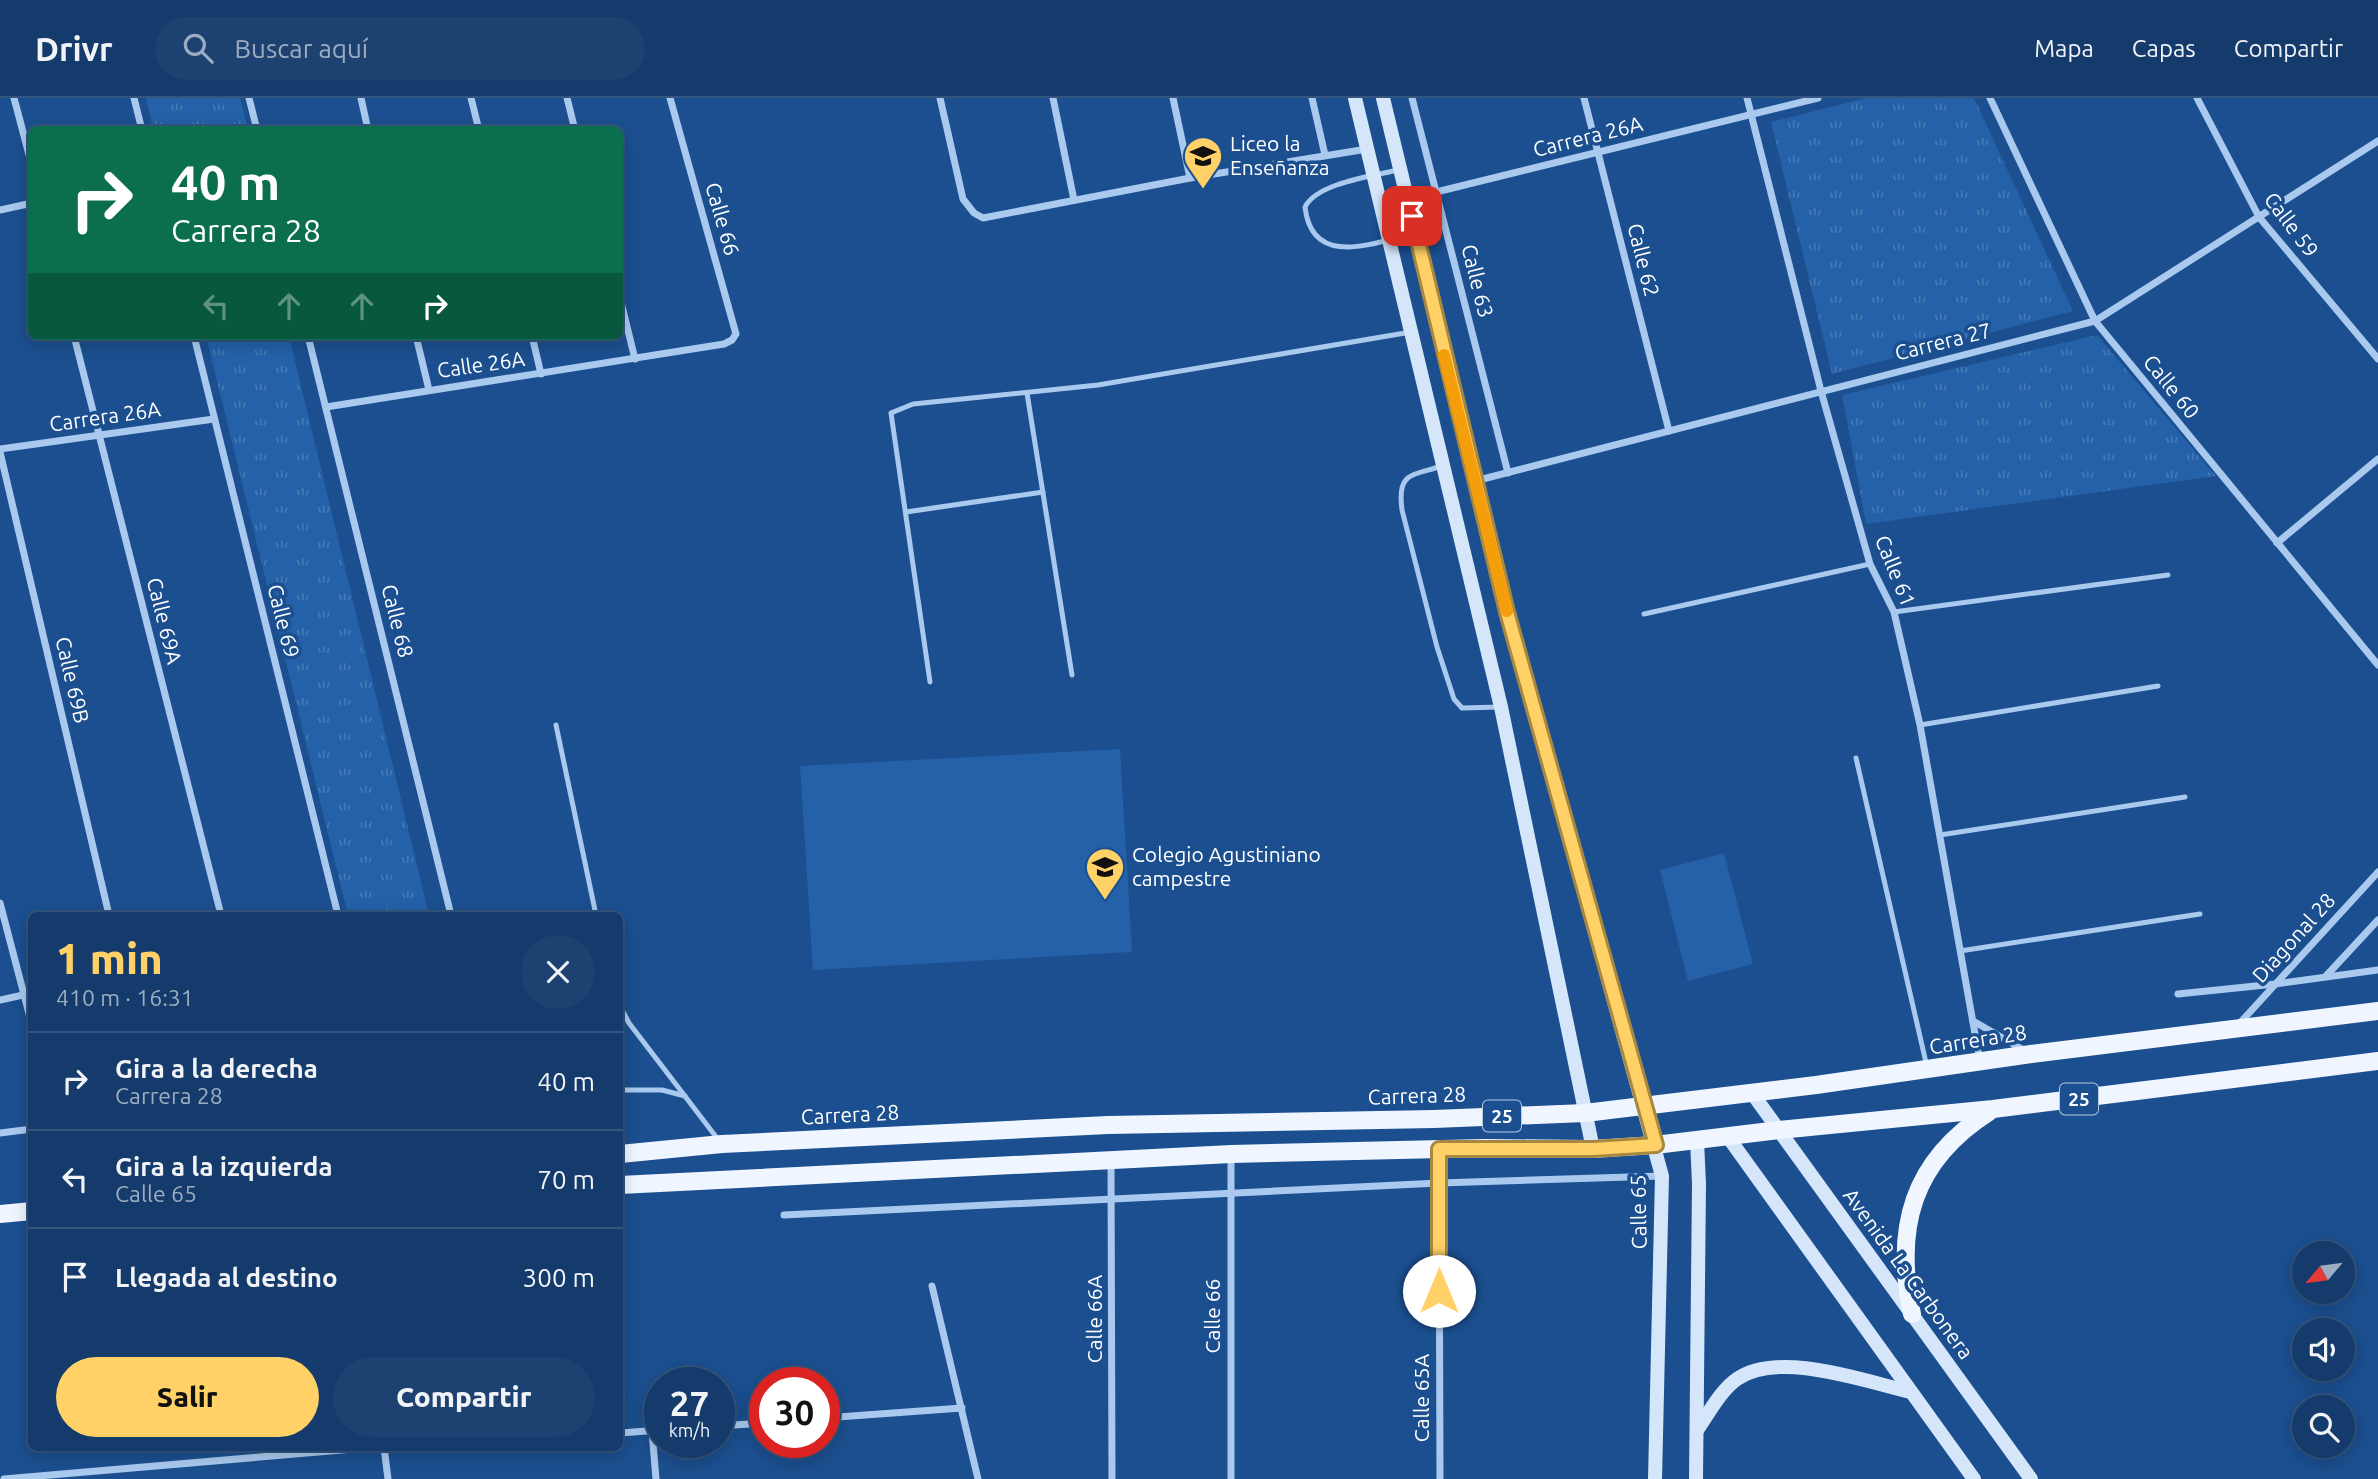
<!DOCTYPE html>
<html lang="es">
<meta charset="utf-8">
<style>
:root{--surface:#143b6b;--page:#1d4271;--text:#f1f3f6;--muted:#9dadc1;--line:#33557e;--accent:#ffd166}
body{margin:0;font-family:Ubuntu,sans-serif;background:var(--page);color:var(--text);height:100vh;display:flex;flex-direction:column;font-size:26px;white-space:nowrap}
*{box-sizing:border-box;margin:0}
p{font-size:23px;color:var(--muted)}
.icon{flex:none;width:38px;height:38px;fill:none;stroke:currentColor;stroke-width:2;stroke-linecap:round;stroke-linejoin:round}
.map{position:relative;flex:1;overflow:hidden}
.panel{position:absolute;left:28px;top:814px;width:595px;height:539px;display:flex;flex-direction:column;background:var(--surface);border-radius:10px;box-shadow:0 4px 18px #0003,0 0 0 2px var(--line)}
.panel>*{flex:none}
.banner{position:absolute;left:28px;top:28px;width:595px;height:214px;border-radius:10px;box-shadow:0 4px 18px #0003,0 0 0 2px var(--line);background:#0b6e4f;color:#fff;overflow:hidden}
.needle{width:46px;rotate:241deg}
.buttons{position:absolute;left:2292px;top:1143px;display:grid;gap:14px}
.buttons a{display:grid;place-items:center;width:63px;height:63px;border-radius:50%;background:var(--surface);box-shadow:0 4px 18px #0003,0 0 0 2px var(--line);font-size:35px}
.speed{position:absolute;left:644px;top:1269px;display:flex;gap:14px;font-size:35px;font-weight:700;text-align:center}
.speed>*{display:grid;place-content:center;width:91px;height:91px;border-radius:50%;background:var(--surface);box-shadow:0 4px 18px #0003,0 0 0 2px var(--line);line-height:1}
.speed small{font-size:18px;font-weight:400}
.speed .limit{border:10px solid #d22;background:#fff;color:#111}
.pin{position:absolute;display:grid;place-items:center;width:60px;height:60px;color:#fff;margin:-30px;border-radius:14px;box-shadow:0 4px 10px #0006}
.me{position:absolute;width:77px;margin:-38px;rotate:0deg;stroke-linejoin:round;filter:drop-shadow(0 0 5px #0008)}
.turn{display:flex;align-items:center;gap:24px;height:147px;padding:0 28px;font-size:32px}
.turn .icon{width:91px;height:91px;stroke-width:2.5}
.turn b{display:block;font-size:49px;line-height:60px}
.lanes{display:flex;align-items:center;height:66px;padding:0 28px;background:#0003;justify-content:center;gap:35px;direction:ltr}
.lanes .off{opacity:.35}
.round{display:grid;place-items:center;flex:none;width:74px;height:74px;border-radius:37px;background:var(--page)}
.overview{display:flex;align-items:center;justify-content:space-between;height:119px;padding:0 28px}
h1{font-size:42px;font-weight:800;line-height:52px;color:var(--accent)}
.primary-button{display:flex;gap:14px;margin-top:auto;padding:14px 28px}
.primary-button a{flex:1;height:80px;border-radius:42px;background:var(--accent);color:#111;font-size:28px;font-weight:800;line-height:80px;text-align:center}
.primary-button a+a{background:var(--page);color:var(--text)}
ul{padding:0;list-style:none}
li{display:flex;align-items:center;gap:21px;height:98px;padding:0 28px;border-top:2px solid var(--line)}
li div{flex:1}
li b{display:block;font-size:26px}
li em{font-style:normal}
header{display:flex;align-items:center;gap:42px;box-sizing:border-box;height:98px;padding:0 35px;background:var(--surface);border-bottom:2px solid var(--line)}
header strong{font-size:33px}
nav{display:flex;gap:38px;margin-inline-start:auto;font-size:24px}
.search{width:490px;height:63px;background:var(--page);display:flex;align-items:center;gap:18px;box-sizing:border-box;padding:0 24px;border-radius:38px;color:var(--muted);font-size:26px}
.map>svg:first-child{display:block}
.green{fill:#2461a8}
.park{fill:url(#park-tufts)}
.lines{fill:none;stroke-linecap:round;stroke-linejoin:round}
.lane{stroke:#a9c9ee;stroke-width:5}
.street{stroke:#a9c9ee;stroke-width:7}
.secondary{stroke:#d6e6fa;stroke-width:14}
.primary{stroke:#f0f6ff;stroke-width:18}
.route-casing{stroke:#a68842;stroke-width:18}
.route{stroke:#ffd166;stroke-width:12}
.slow{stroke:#f59e0b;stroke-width:12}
.labels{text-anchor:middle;stroke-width:7;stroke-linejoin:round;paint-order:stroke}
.shield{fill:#1b4f8f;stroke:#bbcadd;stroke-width:2}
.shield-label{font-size:19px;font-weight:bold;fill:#fff}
.street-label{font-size:21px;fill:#fff;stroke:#1b4f8f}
.poi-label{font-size:21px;fill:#fff;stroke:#1b4f8f;text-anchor:start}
</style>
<header>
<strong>Drivr</strong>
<div class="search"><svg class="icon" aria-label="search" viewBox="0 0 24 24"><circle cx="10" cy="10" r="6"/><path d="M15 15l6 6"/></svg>Buscar aquí</div>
<nav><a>Mapa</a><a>Capas</a><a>Compartir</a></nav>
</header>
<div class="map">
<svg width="2378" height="1381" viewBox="0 0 2378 1381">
<defs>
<pattern id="park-tufts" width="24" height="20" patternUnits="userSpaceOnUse" patternTransform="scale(1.75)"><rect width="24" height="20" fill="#2461a8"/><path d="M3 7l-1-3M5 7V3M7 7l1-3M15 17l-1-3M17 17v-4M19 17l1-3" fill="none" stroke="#4579b5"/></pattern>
</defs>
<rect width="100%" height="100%" fill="#1b4f8f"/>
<!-- green -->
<g class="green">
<path d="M1120 651 1132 854 813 872 800 668Z"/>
<path d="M1724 755 1753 866 1688 883 1660 772Z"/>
</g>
<!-- park -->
<g class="park">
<path d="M146 0H240L248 31H153Z"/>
<path d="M1866 0H1974L2073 213 1832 276 1771 24Z"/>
<path d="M2097 237 2216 378 1866 426 1842 297Z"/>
<path d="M206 238H289L429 817H348Z"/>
</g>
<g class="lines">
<!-- lane -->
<g class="lane">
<path d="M1398 72C1373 78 1317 85 1305 109 1312 171 1374 145 1414 135"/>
<path d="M1027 295 1072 577"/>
<path d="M1442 368C1411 378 1397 374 1402 412L1437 549 1454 601 1462 610 1501 609"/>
<path d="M906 414 1043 394"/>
<path d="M1894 514 2168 477"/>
<path d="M1644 516 1870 466"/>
<path d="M930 584 891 315 913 306 1098 287 1411 234"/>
<path d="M556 627 596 817"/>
<path d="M1920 627 2158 588"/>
<path d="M1856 660 1927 969"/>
<path d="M1940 737 2185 699"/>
<path d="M1960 853 2200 816"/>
<path d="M620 908 629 925 720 1044"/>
<path d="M620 992H662L685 998"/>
</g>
<!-- street -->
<g class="street">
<path d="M14 0 32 68"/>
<path d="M134 0 142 32"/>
<path d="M249 0 257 32"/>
<path d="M361 0 368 32"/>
<path d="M471 0 479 32"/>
<path d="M567 0 575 32"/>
<path d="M940 0 963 101 974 115 983 120 1190 80 1367 51"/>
<path d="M1053 0 1074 102"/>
<path d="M1173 0 1190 80"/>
<path d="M1312 0 1325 57"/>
<path d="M1412 0 1508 375"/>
<path d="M1584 0 1669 333"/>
<path d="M1747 0 1821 293 1870 466 1894 514 1920 627 1980 964"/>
<path d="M1990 0 2095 223 2378 567"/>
<path d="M2197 0 2259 119 2378 261"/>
<path d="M1408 101 1818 0"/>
<path d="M0 112 32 105"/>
<path d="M620 200 635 261"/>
<path d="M74 238 221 817"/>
<path d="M194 238 338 817"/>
<path d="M308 238 451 817"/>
<path d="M416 238 429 292"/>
<path d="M532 238 541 276"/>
<path d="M326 309 724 246 732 242 736 236 670 0"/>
<path d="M0 351 214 321"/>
<path d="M0 354 109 817"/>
<path d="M1475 383 2095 223 2378 43"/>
<path d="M2277 445 2378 361"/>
<path d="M0 805 32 927"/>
<path d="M2326 878 2378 822"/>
<path d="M2178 896 2275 886 2378 872"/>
<path d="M0 902 32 895"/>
<path d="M1973 923 2027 954"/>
<path d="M2239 926 2378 774"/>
<path d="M0 1035 32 1031"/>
<path d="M1439 1053 1440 1381"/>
<path d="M1111 1063 1112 1381"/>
<path d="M784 1117 1439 1085 1662 1078"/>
<path d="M932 1188 978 1381"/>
<path d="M824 1320 962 1310"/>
<path d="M719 1328 765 1325"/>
<path d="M652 1333 656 1381"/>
<path d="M620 1335 660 1332"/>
<path d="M384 1349 388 1381"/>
<path d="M4 1381 377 1349"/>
<path d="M1231 1381V1056"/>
</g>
<!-- secondary -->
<g class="secondary">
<path d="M1355 0 1501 609 1593 1051"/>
<path d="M1383 0 1507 514 1662 1078 1655 1381"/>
<path d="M1752 995 2031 1381"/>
<path d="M1728 1039 1974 1381"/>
<path d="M1697 1332C1709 1315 1720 1293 1737 1281 1779 1252 1864 1283 1911 1294"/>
<path d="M1696 1381 1699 1086 1697 1043"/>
</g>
<!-- primary -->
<g class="primary">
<path d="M620 1056 722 1046 1108 1027 1434 1021 1585 1015 1816 987 2031 956 2378 913"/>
<path d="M620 1087 1231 1056 1485 1050 1593 1051 1655 1047 1779 1032 1993 1011 2378 963"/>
<path d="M0 1116 32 1113"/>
<path d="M1912 1216C1894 1130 1912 1063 1989 1014"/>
</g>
</g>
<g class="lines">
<!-- route casing -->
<g class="route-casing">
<path id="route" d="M1412 118 1507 514 1656 1047 1593 1051H1439V1193"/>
</g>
<!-- route -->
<use href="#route" class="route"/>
<!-- slow -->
<path class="slow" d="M1444 257 1507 513"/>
</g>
<!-- icons -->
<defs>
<g id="school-pin" transform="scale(2.0125)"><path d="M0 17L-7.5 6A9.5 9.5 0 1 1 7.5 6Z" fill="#ffd166" stroke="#1b4f8f"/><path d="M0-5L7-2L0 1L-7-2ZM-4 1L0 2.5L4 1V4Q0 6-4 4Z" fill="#111"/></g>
</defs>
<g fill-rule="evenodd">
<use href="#school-pin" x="1203" y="58"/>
<use href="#school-pin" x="1105" y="769"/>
</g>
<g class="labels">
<!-- shield labels -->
<g class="shield">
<rect x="2060" y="985.5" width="38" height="31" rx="5"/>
<rect x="1483" y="1002.5" width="38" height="31" rx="5"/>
</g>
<g class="shield-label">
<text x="2079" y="1008">25</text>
<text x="1502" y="1025">25</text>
</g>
<!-- street labels -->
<g class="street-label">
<text transform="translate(1588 39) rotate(-14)" y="7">Carrera 26A</text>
<text transform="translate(722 121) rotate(74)" y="7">Calle 66</text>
<text transform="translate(2291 127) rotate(53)" y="7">Calle 59</text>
<text transform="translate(1643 162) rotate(76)" y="7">Calle 62</text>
<text transform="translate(1477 183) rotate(76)" y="7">Calle 63</text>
<text transform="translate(1943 244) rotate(-14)" y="7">Carrera 27</text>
<text transform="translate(481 267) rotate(-8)" y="7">Calle 26A</text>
<text transform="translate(2171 289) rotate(51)" y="7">Calle 60</text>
<text transform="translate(105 319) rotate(-8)" y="7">Carrera 26A</text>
<text transform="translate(1895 473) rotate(68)" y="7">Calle 61</text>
<text transform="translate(164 523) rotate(76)" y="7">Calle 69A</text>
<text transform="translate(283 523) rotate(76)" y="7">Calle 69</text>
<text transform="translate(397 523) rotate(76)" y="7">Calle 68</text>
<text transform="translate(72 582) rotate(77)" y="7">Calle 69B</text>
<text transform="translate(2294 840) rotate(-48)" y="7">Diagonal 28</text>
<text transform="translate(1978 942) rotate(-9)" y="7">Carrera 28</text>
<text transform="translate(1417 998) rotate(-2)" y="7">Carrera 28</text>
<text transform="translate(850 1017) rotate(-3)" y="7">Carrera 28</text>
<text transform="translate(1639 1114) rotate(-91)" y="7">Calle 65</text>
<text transform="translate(1908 1176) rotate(54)" y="7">Avenida La Carbonera</text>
<text transform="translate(1213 1218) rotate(-90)" y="7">Calle 66</text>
<text transform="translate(1095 1221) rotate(-90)" y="7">Calle 66A</text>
<text transform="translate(1422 1300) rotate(-90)" y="7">Calle 65A</text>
</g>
<!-- poi labels -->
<g class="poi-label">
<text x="1230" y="53">Liceo la<tspan x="1230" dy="24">Enseñanza</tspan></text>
<text x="1132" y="764">Colegio Agustiniano<tspan x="1132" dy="24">campestre</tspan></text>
</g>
</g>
</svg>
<div class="buttons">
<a><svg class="needle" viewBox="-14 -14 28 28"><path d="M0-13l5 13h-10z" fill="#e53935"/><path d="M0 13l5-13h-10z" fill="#9dadc1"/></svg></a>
<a><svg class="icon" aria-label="sound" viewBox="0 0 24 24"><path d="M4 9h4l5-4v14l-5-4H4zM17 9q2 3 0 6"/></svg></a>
<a><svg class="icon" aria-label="search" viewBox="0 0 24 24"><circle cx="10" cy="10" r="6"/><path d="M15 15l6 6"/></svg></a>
</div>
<div class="speed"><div>27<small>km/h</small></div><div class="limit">30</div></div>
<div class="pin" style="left:1412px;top:118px;background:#d93025"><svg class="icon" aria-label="arrive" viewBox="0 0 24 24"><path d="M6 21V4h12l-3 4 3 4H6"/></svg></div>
<svg class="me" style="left:1439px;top:1193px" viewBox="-20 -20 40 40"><circle r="19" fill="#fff"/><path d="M0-13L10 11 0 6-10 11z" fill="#ffd166"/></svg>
<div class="banner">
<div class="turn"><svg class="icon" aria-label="right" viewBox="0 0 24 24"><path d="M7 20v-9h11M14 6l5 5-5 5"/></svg><div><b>40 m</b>Carrera 28</div></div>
<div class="lanes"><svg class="icon off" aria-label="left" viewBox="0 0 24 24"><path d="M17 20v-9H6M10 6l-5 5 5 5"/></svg><svg class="icon off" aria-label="ahead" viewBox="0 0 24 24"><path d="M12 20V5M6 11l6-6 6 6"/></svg><svg class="icon off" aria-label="ahead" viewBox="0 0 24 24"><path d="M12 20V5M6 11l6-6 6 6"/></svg><svg class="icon" aria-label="right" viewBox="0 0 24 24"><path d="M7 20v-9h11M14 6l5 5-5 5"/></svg></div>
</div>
<section class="panel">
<div class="overview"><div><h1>1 min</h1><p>410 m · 16:31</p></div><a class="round"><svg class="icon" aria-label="close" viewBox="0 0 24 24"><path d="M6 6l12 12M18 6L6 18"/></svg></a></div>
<ul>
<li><svg class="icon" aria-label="right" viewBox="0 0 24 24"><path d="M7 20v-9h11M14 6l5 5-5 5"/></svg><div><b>Gira a la derecha</b><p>Carrera 28</p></div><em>40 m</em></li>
<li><svg class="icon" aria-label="left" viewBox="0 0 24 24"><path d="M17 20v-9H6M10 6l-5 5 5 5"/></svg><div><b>Gira a la izquierda</b><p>Calle 65</p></div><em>70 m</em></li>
<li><svg class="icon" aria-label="arrive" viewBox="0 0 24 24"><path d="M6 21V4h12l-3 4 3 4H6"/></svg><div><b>Llegada al destino</b></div><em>300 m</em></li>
</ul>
<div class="primary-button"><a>Salir</a><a>Compartir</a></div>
</section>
</div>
